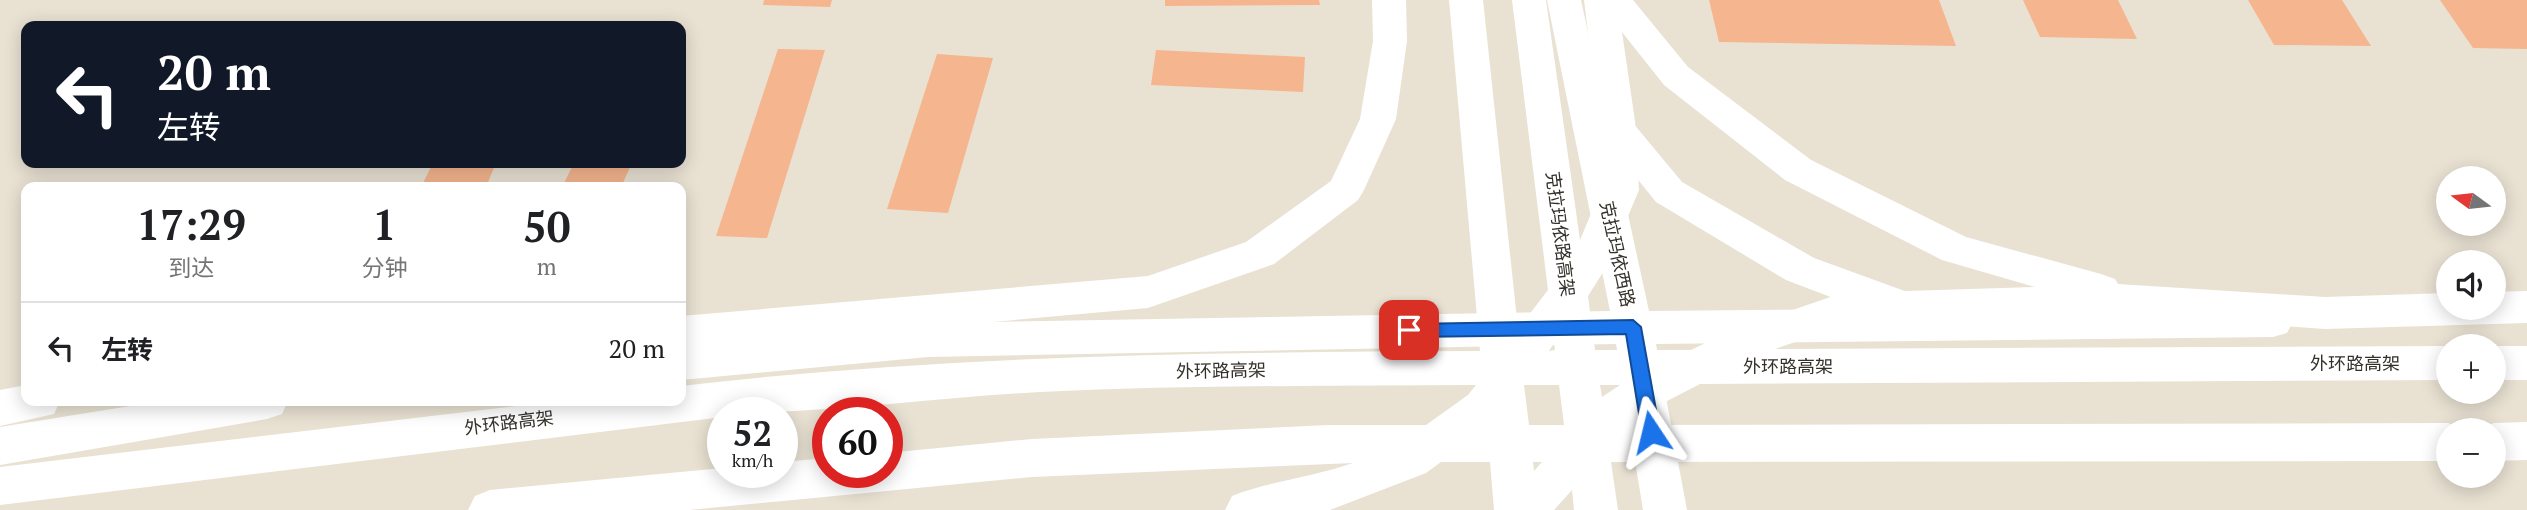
<!DOCTYPE html>
<html lang="zh">
<meta charset="utf-8">
<style>
:root{--surface:#fff;--page:#f2f2f2;--text:#202124;--muted:#757577;--line:#e0e0e0}
body{margin:0;font-family:"PT Serif","Noto Sans SC",serif;background:var(--page);color:var(--text);height:100vh;display:flex;flex-direction:column;font-size:26px;white-space:nowrap}
*{box-sizing:border-box;margin:0}
p{font-size:23px;color:var(--muted)}
.icon{flex:none;width:38px;height:38px;fill:none;stroke:currentColor;stroke-width:2;stroke-linecap:round;stroke-linejoin:round}
.map{position:relative;flex:1;overflow:hidden}
.drawer{position:absolute;left:21px;top:182px;width:665px;height:224px;display:flex;flex-direction:column;background:var(--surface);border-radius:14px;box-shadow:0 4px 18px #0003}
.drawer>*{flex:none}
.guide{position:absolute;left:21px;top:21px;width:665px;height:147px;border-radius:14px;box-shadow:0 4px 18px #0003;background:#111827;color:#fff;overflow:hidden}
.needle{width:46px;rotate:285deg}
.fabs{position:absolute;left:2436px;top:166px;display:grid;gap:14px}
.fabs a{display:grid;place-items:center;width:70px;height:70px;border-radius:50%;background:var(--surface);box-shadow:0 4px 18px #0003;font-size:35px}
.speed{position:absolute;left:707px;top:397px;display:flex;gap:14px;font-size:35px;font-weight:700;text-align:center}
.speed>*{display:grid;place-content:center;width:91px;height:91px;border-radius:50%;background:var(--surface);box-shadow:0 4px 18px #0003;line-height:1}
.speed small{font-size:18px;font-weight:400}
.speed .limit{border:10px solid #d22;background:#fff;color:#111}
.pin{position:absolute;display:grid;place-items:center;width:60px;height:60px;color:#fff;margin:-30px;border-radius:14px;box-shadow:0 4px 10px #0006}
.me{position:absolute;width:77px;margin:-38px;rotate:350deg;stroke-linejoin:round;filter:drop-shadow(0 0 5px #0008)}
.turn{display:flex;align-items:center;gap:24px;height:147px;padding:0 21px;font-size:32px}
.turn .icon{width:91px;height:91px;stroke-width:2.5}
.turn b{display:block;font-size:49px;line-height:60px}
.eta{display:flex;justify-content:space-evenly;align-items:center;height:119px;text-align:center}
.eta b{font-size:42px;font-weight:700;line-height:49px}
ul{padding:0;list-style:none}
li{display:flex;align-items:center;gap:21px;height:91px;padding:0 21px;border-top:2px solid var(--line)}
li div{flex:1}
li b{display:block;font-size:26px}
li em{font-style:normal}
.map>svg:first-child{display:block}
.building{fill:#f5b58e}
.lines{fill:none;stroke-linecap:round;stroke-linejoin:round}
.major{fill:#fff;fill-rule:evenodd}
.highway{fill:#fff;fill-rule:evenodd}
.route{fill:#1a73e8;stroke:#114b97;stroke-width:2}
.labels{text-anchor:middle;stroke-width:6;stroke-linejoin:round;paint-order:stroke}
.street-label{font-size:18px;fill:#34312b;stroke:#fff}
</style>
<div class="map">
<svg width="2527" height="510" viewBox="0 0 2527 510">
<rect width="100%" height="100%" fill="#e9e2d3"/>
<!-- building -->
<g class="building">
<path d="M764 0H832L830 7 763 5Z"/>
<path d="M1165 0H1319L1320 5 1165 6Z"/>
<path d="M1709 0H1939L1956 46 1719 42Z"/>
<path d="M2023 0H2118L2137 39 2040 37Z"/>
<path d="M2248 0H2342L2371 46 2274 45Z"/>
<path d="M2440 0H2527V49L2473 48Z"/>
<path d="M778 49 825 50 767 238 716 236Z"/>
<path d="M1156 50 1305 57 1303 92 1151 85Z"/>
<path d="M937 54 993 58 948 213 887 209Z"/>
<path d="M433 163H496L486 187H421Z"/>
<path d="M574 163H632L621 187H562Z"/>
</g>
<g class="lines">
<!-- major -->
<g class="major">
<path d="M1547 0H1581L1603 101 1618 105 1682 182 1814 258 1924 298 1929 308 2273 305 2287 309 2293 321 2287 333 2273 337 1656 344 1687 510H1643L1616 344 928 357 681 380V346L928 323 1610 311ZM1614 150 1656 202 1786 280 1862 309 1649 311Z"/>
<path d="M161 401H288L282 414 267 419 0 465V427Z"/>
</g>
<!-- highway -->
<g class="highway">
<path d="M1372 0H1406L1407 41 1396 119 1364 190 1358 200 1274 264 1148 308 681 350V316L1148 276 1246 242 1331 181 1360 119 1373 41Z"/>
<path d="M1449 0H1483L1518 329 1548 290 1512 0H1546L1580 240 1601 190 1599 121 1584 0H1633L1688 67 1811 160 1966 237 2101 274 2115 279 2118 284 2325 297 2448 293V308H2494V292L2527 291V323L2325 329 2137 316 1843 325 1775 349 2448 346V380L1700 384 1638 416 1630 425 2448 423 2464 430H2448V461L1611 462 1618 510H1574L1572 490 1554 510H1494L1490 462H1441L1426 473 1330 510H1225L1232 496C1271 481 1313 477 1353 463L1032 477 689 510H468L475 496 490 490 723 468V472H782V462L828 458V472H887V453L1032 439 1329 425H1426L1468 395 1476 385C1331 386 1185 385 1040 392 934 398 829 413 723 413V417L0 505V467L559 401H681V386C946 355 1213 352 1480 351ZM1622 32 1664 85 1785 180 1942 260 2035 287 1842 293 1728 332 1691 350H1595L1588 296 1607 266 1639 190 1635 121ZM1554 343 1555 350 1549 351ZM1524 385H1559L1564 425H1529ZM1600 385H1620L1602 397ZM1533 462H1542L1534 471Z"/>
<path d="M2492 346H2527V380H2494Z"/>
<path d="M26 385V401H60L54 414 0 426V390Z"/>
<path d="M2527 422V460L2494 461V430L2479 429 2494 423Z"/>
</g>
</g>
<!-- route -->
<path class="route" d="M1633 320 1641 327 1660 432 1651 439 1642 432 1626 334 1409 337 1401 330 1409 324Z"/>
<g class="labels">
<!-- street labels -->
<g class="street-label">
<text transform="translate(1560 234) rotate(83)" y="6">克拉玛依路高架</text>
<text transform="translate(1617 254) rotate(78)" y="6">克拉玛依西路</text>
<text x="2355" y="370">外环路高架</text>
<text x="1788" y="373">外环路高架</text>
<text transform="translate(1221 371) rotate(-1)" y="6">外环路高架</text>
<text transform="translate(509 423) rotate(-7)" y="6">外环路高架</text>
</g>
</g>
</svg>
<div class="fabs">
<a><svg class="needle" viewBox="-14 -14 28 28"><path d="M0-13l5 13h-10z" fill="#e53935"/><path d="M0 13l5-13h-10z" fill="#757577"/></svg></a>
<a><svg class="icon" aria-label="sound" viewBox="0 0 24 24"><path d="M4 9h4l5-4v14l-5-4H4zM17 9q2 3 0 6"/></svg></a>
<a>+</a>
<a>−</a>
</div>
<div class="speed"><div>52<small>km/h</small></div><div class="limit">60</div></div>
<div class="pin" style="left:1409px;top:330px;background:#d93025"><svg class="icon" aria-label="arrive" viewBox="0 0 24 24"><path d="M6 21V4h12l-3 4 3 4H6"/></svg></div>
<svg class="me" style="left:1651px;top:432px" viewBox="-20 -20 40 40"><path d="M0-17L14 15 0 8-14 15z" fill="#1a73e8" stroke="#fff" stroke-width="4"/></svg>
<div class="guide">
<div class="turn"><svg class="icon" aria-label="left" viewBox="0 0 24 24"><path d="M17 20v-9H6M10 6l-5 5 5 5"/></svg><div><b>20 m</b>左转</div></div>
</div>
<section class="drawer">
<div class="eta">
<div><b>17:29</b><p>到达</p></div>
<div><b>1</b><p>分钟</p></div>
<div><b>50</b><p>m</p></div>
</div>
<ul>
<li><svg class="icon" aria-label="left" viewBox="0 0 24 24"><path d="M17 20v-9H6M10 6l-5 5 5 5"/></svg><div><b>左转</b></div><em>20 m</em></li>
</ul>
</section>
</div>
